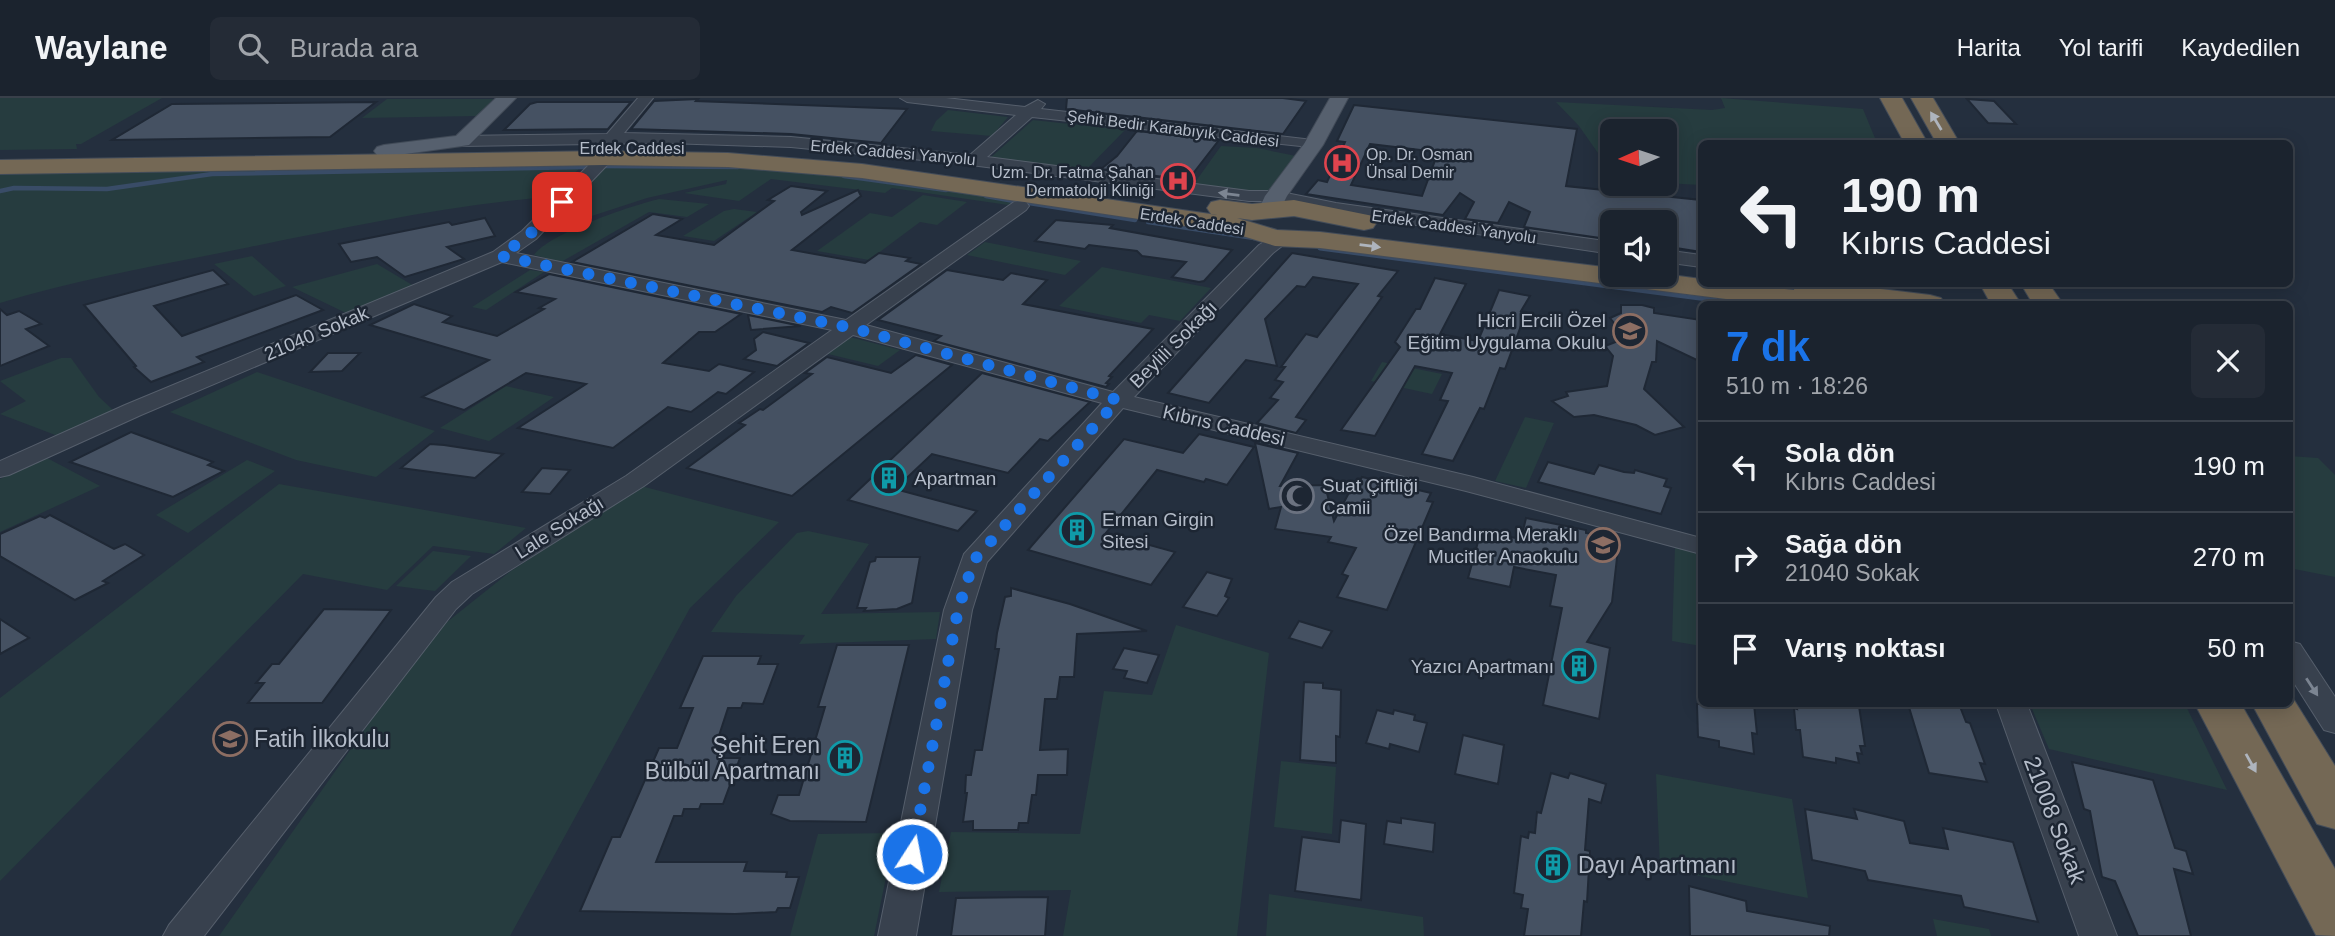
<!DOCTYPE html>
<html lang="tr">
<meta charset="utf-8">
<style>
:root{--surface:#1b232e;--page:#242b36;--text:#f1f3f6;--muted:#a0a4aa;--line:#39404a;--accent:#1a73e8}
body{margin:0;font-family:Helvetica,sans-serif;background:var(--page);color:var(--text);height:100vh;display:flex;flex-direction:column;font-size:26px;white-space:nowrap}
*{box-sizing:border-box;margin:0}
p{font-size:23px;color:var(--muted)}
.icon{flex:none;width:38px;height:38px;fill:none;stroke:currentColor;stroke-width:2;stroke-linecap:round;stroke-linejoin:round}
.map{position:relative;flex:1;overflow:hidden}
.side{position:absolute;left:1698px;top:203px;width:595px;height:406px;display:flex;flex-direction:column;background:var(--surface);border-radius:10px;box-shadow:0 4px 18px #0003,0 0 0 2px var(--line)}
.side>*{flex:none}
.banner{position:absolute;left:1698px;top:42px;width:595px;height:147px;border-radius:10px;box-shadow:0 4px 18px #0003,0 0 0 2px var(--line);background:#1b232e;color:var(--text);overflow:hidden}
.needle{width:46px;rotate:267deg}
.fabs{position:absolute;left:1600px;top:21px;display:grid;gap:14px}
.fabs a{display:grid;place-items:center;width:77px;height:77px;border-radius:10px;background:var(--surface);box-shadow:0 4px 18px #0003,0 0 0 2px var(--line);font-size:35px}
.pin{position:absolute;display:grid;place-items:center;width:60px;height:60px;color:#fff;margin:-30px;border-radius:14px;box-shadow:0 4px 10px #0006}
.me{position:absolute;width:77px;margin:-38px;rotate:11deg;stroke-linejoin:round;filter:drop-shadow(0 0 5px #0008)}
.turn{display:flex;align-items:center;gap:24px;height:147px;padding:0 28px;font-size:32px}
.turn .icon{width:91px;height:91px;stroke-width:2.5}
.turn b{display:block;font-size:49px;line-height:60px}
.round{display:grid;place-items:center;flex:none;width:74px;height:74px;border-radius:10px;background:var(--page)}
.overview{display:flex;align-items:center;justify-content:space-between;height:119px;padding:0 28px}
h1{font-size:42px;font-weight:800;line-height:52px;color:var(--accent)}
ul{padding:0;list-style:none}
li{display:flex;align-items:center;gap:21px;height:91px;padding:0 28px;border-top:2px solid var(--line)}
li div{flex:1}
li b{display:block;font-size:26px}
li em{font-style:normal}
header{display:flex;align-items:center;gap:42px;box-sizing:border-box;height:98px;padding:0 35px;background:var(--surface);border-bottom:2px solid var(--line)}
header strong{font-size:33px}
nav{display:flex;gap:38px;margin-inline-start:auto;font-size:24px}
.search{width:490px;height:63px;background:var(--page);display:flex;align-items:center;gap:18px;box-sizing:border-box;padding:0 24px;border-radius:10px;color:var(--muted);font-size:26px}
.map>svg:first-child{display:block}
.green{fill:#263c3f}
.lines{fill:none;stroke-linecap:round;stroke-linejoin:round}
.stream-far1{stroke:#394c67;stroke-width:4.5}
.stream{stroke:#394c67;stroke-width:5}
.building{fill:#455162;stroke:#1f2835;stroke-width:2;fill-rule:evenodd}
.minor-casing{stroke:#565f6c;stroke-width:2}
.major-casing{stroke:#414a57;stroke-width:2}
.highway-casing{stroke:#434c59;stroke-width:2}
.minor{fill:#38414e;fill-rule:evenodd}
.major{fill:#56606e;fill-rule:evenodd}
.highway{fill:#746855;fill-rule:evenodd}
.oneway{fill:#aeb4bd}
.oneway2{fill:#7c8592}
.route{stroke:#1a73e8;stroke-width:12;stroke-dasharray:0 21.6}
.labels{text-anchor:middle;stroke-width:5;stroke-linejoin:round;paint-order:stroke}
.far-street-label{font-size:16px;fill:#b4bcc9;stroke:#1d2633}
.far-poi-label{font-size:16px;fill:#b4bcc9;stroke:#1d2633;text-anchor:start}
.poi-label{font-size:19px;fill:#b4bcc9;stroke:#1d2633;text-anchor:end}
.street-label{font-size:19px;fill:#b4bcc9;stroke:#1d2633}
.near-poi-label{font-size:23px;fill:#b4bcc9;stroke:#1d2633;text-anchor:start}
.near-street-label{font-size:23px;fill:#b4bcc9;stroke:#1d2633}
</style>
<header>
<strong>Waylane</strong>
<div class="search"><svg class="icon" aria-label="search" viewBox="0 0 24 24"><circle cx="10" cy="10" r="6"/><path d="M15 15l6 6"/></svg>Burada ara</div>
<nav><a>Harita</a><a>Yol tarifi</a><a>Kaydedilen</a></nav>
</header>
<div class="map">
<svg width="2335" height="838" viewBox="0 0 2335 838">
<rect width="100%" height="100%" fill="#242f3e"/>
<!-- green -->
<g class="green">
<path d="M0 0H162L81 46H76L77 51 0 52Z"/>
<path d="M1721 0 1863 11 1877 45 1701 46V87L1664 85V33H1612V75L1579 28 1556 4 1712 12 1725 10Z"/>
<path d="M387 1H494L477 18 362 20Z"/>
<path d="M948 12 1008 19 992 38 931 33 936 23Z"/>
<path d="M1033 22 1125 32 1086 72 989 61Z"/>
<path d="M1221 48 1257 50 1296 58 1275 96 1191 90Z"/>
<path d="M586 64 550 99C449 107 350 129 250 149 167 166 82 180 0 205V75Z"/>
<path d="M608 66H756L1020 99 1008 107 892 90 885 95 771 81 739 103 684 95 726 86 727 82 647 100 552 131 546 130Z"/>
<path d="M923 97 967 104 937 127 920 124 869 162 817 153 870 115 892 119Z"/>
<path d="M659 101 709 106 687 119 649 114 561 164 534 157C550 135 630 108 659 101Z"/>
<path d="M734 111 757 114 714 143 683 138 724 113Z"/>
<path d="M985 144 1081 163 1065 177 967 157Z"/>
<path d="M252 158 286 188 254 198 214 166Z"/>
<path d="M377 166 414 188 346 215 292 189Z"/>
<path d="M1102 169 1211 190 1180 223 1149 217 1141 225 1059 208Z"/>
<path d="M530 172 544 174 486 212 472 209Z"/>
<path d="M850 239 900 252 878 268 828 256Z"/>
<path d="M61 260H71L99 299 113 312 58 338 0 316 26 303 0 283Z"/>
<path d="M1382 264 1442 276 1432 296 1371 283Z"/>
<path d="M257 274 435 333 376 379 296 362 170 314Z"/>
<path d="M506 288 554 299 489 343 440 330Z"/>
<path d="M1525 319 1554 325 1526 390 1495 383Z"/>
<path d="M2289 358 2318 360 2335 377V479L2289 470Z"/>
<path d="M47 360 100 388 0 434V381Z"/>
<path d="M247 362 275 373 188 435 156 417Z"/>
<path d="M279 386 526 430 494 456 433 448 387 492 303 476 0 783V600Z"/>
<path d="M641 388 779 424 690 510 510 838H219L432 536 511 473Z"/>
<path d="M808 433 869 446 821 516 940 514 936 541 799 546 805 537 711 534 736 498 797 435Z"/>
<path d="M1675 447 1701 456V548L1672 543Z"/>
<path d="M433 453 471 458 435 493 396 488Z"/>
<path d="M1176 527 1269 555 1237 838H1063L1071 792 939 794 951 734 1080 736 1104 593 1152 597Z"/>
<path d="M2030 606H2185L2227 692 2049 651Z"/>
<path d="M1281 663 1336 669 1332 736 1274 729Z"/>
<path d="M1656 676 1792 701 1808 800 1660 770Z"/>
<path d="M895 735 874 838H790L818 736Z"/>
<path d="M1269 796 1423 819 1424 838H1266Z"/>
<path d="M1933 821 1989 831 1991 838H1937Z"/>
</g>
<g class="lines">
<!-- stream-far1 -->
<g class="stream-far1">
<path d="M604 68 738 69"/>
<path d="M844 78 946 92"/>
<path d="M0 93 14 90 107 91 212 76 586 69"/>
<path d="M986 98 1020 104"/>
<path d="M1029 105 1135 122"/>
<path d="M1148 124 1254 140"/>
</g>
<!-- stream -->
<path class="stream" d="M1320 150 1715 202"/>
</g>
<!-- building -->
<g class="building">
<path d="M1067 0H1283L1306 3 1283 36 1066 11Z"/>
<path d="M698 1 696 3 907 11 881 45 791 36 631 31 654 3Z"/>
<path d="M1967 1 1994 3 2016 26 1988 25Z"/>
<path d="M376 4 330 39 112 42 172 6Z"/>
<path d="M537 4H631L608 31 504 32 530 6Z"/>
<path d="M1354 7 1577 31 1566 88 1701 102V154L1676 150 1675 118 1613 112 1607 141 1524 129 1530 114 1509 104 1498 125 1465 121 1474 104 1460 95 1443 117 1306 96 1318 82 1327 84 1345 44 1337 43ZM1370 46 1438 54 1422 98 1351 87Z"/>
<path d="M1137 33 1219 42 1188 82 1101 71 1117 58Z"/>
<path d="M791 88 827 93 801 114 802 117 858 92 861 98 792 152 865 165 879 155 910 160 906 163 921 166 852 215 831 209 822 214 572 164 653 116 682 121 656 137 714 147 774 103 768 102Z"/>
<path d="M485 120 495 138 447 149 464 161 405 179 377 159 351 164 339 146 449 124 452 127Z"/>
<path d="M1056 122 1113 127 1110 130 1232 152 1204 183 1199 184 1172 179 1186 164 1142 158 1137 153 1089 147 1085 151 1035 143Z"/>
<path d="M1292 155 1398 173 1378 198 1382 199 1296 319 1306 322 1296 335 1257 325 1278 302 1270 300 1283 284 1275 282 1285 269H1281L1306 236 1317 239 1358 186 1313 179 1305 189 1297 188 1265 221 1277 268 1246 262 1209 305 1168 295Z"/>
<path d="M213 172 228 186 154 208 182 238 296 197 323 212 197 259 204 264 151 284 134 269 136 268 84 207Z"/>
<path d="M947 172 1003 182 1011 175 1047 182 1023 206 1153 231 1109 278 1112 279 1106 285 1109 286 1106 289 934 243 941 238 878 222Z"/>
<path d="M549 176 741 216 715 234H699L663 265 709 273 719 266 754 274 726 296 718 294 691 314 668 309 613 350 518 330 586 286 526 275 464 312 422 299 489 262 370 227 414 206 452 218 443 224 497 238 544 211 539 210 555 201 516 194Z"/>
<path d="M1435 180 1466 186 1440 236 1478 243 1499 192 1530 198 1521 213 1526 214 1505 271 1500 270 1484 311 1480 310 1453 363 1422 356 1448 303 1440 302 1452 275 1415 268 1375 338 1341 332 1400 249 1395 244 1416 211H1420Z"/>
<path d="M1621 207H1642L1654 210V215L1701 222V264L1657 243 1656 264H1652L1644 291 1684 329 1655 337 1636 327 1594 317 1574 319 1552 303 1568 298 1566 294 1607 288 1613 258 1605 248 1626 240 1610 220 1621 215Z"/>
<path d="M0 211 7 217 19 213 41 226 26 231 49 248 0 268Z"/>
<path d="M748 217 801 228 751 232Z"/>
<path d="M763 234 809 245 777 268 744 261 756 252 754 241Z"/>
<path d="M328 255H360L342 273 310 274Z"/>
<path d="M916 257 952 267 792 398 687 370 745 327 739 325 760 311 763 312 812 276 805 275 827 259 891 275Z"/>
<path d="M982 275 1090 304 1048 343 1040 341 1008 375 932 356 895 391 977 413 958 433 848 402Z"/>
<path d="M131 334 213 364 208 367 224 373 173 399 70 364Z"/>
<path d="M1199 336 1254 349 1227 387 1206 381 1204 384 1157 372 1106 435 1175 454 1151 487 1028 452 1124 341 1183 355Z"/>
<path d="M1255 345 1298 355 1280 388 1325 387 1334 423 1352 389 1356 390 1362 379 1431 395 1427 403 1433 404 1387 512 1337 499 1348 478 1342 476 1356 450 1328 444 1331 439 1275 431 1281 409 1269 411Z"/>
<path d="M430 346 444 347 503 356 475 380 401 370Z"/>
<path d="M1548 364 1594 376 1599 367 1624 374 1634 375 1635 372 1667 381 1664 388 1671 390 1661 416 1538 384Z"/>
<path d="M542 370 570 372 550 396 522 394Z"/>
<path d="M50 417 114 451 125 446 144 457 103 483 108 485 75 502 0 458V436L40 418 45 420Z"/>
<path d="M1526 420 1586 432V435L1605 439 1618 451 1612 504 1587 544 1610 550 1599 621 1543 607 1562 510 1550 508 1556 477 1514 469 1510 489 1468 480 1481 433 1521 441Z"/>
<path d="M876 459H920L912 505 897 511 864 513 866 510H857L870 464 875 463Z"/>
<path d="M1207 474 1232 481 1225 498 1229 500 1217 518 1183 509Z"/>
<path d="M1011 490 1070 506 1147 533 1077 536 1074 579H1060L1057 601H1045L1040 652 1068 651 1067 677H1038L1036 697H1032L1028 725H1019L1018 732H973V723L963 724 967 695H965L966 677H971L975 652H982L999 551H995L997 535 1005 499 1011 498Z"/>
<path d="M324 511 391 512 322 605H248L264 585H256L272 566H279Z"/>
<path d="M0 521 29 540 0 556Z"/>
<path d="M1299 523 1332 533 1322 550 1289 540Z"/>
<path d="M837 547H909L866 724 790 723 771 716 778 697H799L825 609H818Z"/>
<path d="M1124 550 1159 557 1147 585 1124 580 1127 573 1113 571Z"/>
<path d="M703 558H761L758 566H778L763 606 743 605 741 610H728L715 650H723L719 660H740L723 706H701L699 711H684L682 718H674L656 764H747L744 773 787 774 786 779H799L790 810H778L776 814 735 816 580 813 612 739H620L659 650H677L693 610H680Z"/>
<path d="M1304 584 1323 585V590L1341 592 1340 639 1336 638V665L1300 662Z"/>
<path d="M1697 606H1754L1757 636 1752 635 1754 656 1719 649V643L1698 639Z"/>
<path d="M1796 606H1854L1859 608 1865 648H1860L1862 656 1857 655 1859 665 1836 660V665L1803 659 1800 632H1796L1794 610 1797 611Z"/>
<path d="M1908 606H1959L1966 624 1970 625 1985 666 1980 665 1987 684 1929 675Z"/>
<path d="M1377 612 1393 616 1394 612 1415 617 1414 622 1427 625 1419 654 1390 646 1389 651 1366 645Z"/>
<path d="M1463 637 1504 647 1498 686 1455 676Z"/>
<path d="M2072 664 2153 682 2175 750 2186 753 2193 776 2174 771 2191 838H2138L2115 783 2102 779 2090 713 2084 711Z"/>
<path d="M1551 675 1568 680 1570 675 1606 686 1601 705 1589 701 1585 752 1590 753 1587 804 1584 803 1581 838H1524L1528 811 1521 810 1523 797 1514 795 1521 738 1528 740 1529 734 1535 735 1537 714 1541 715Z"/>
<path d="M1805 711 1857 721 1854 711 1904 723 1910 745 1948 751 1943 730 2013 744 2038 824 1964 809 1961 798 1868 782 1865 773 1812 762Z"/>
<path d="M1401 720 1435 725 1433 754 1384 746 1387 723 1401 725Z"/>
<path d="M1341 722 1366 726 1361 802 1295 793 1302 739 1339 744Z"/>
<path d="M1689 788 1746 803 1747 813 1830 828 1829 838H1690Z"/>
<path d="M1048 799 1045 838H951L956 800Z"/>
</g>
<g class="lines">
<!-- minor casing -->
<g class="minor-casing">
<g id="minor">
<path d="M638 0H653L624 35 791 39 970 57 1016 17 907 4 900 0H946L1025 9 1038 2 1045 6 1041 11 1313 42 1321 47 1319 50 1032 19 987 59 1249 93H1276L1336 105 1612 144V156L1336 115 1276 103H1249L963 66 791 49 667 45 462 48 454 43 462 38 607 36Z"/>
<path d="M605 55 613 60 611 63 536 141 516 155 846 222 1014 104H1026L1029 108 1026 112 866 227 1113 294 1259 147 1275 137H1289L1291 141 1273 155 1134 299 1473 379 1701 440V456L1466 393 1123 310 987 464 972 512 916 838H878L944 512 964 456 1102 305 853 237 644 388 472 496 456 511 204 838H163L169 827 436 499 452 484 626 378 832 232 502 164 141 317 9 377 0 379V363L125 307 493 154 522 133 599 57Z"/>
<path d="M1664 152 1701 157V169L1664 164Z"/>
<path d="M2289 543 2300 546 2335 599V635L2324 632 2289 577Z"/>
<path d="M1996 606H2027L2117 838H2079Z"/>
</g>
</g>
<!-- major casing -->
<g class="major-casing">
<g id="major">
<path d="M496 0H516L469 47 384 59 377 57 374 53 377 49 384 47 456 38Z"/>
<path d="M1330 0H1348L1323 47 1287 98 1278 116H1262L1259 111 1265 98 1304 46Z"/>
</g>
</g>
<!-- highway casing -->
<g class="highway-casing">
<g id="highway">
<path d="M1880 0H1902L1928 46H1905Z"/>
<path d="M1911 0H1933L1960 46H1937Z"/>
<path d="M605 53 728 55 862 66 1217 117 1211 116 1207 110 1211 104 1220 102 1252 106 1294 102 1373 118 1377 124 1373 130 1364 132 1294 118 1252 122 1237 120 1277 132 1320 134 1612 170V177L1664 176 1701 181V186H1740L1794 192 1795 186H1840L1930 197 1941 200 1945 206H1866L1847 204 1848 206H1766L1320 150 1275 148 1233 135 862 80 728 69 605 67 0 76V62Z"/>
<path d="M1980 186H2008L2021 206H1991Z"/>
<path d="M2021 186H2049L2063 206H2033Z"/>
<path d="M2289 594 2335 668V731L2317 726 2252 606H2289Z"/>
<path d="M2195 606H2241L2335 771V838L2316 837Z"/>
</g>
</g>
<!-- minor -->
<use href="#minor" class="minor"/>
<!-- major -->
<use href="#major" class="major"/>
<!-- highway -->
<use href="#highway" class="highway"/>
</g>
<!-- one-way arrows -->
<defs><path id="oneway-solid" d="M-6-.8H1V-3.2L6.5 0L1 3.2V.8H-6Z" transform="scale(1.75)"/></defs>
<g class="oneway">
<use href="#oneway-solid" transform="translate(1936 23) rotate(-121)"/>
<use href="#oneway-solid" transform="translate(1370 148) rotate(7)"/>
<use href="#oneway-solid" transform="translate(2251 665) rotate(61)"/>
</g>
<g class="oneway2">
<use href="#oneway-solid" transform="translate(1229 96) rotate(-173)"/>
<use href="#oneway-solid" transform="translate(2312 589) rotate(57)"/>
</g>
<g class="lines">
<!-- route -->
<path class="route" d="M562 104 529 137 500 158 852 230 1118 302 974 462 958 512 912 756"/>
</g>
<!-- icons -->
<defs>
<g id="hospital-ring" transform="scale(1.75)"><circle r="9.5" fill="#1d2633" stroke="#e0444e" stroke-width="1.5"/><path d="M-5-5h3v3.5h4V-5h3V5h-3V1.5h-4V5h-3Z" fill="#e0444e"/></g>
<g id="school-ring" transform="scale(1.75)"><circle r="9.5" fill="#1d2633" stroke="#8d6e63" stroke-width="1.5"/><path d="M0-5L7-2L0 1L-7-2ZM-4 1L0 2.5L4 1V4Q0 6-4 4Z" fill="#8d6e63"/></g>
<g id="building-ring" transform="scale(1.75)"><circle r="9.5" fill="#1d2633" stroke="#0f9aa8" stroke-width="1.5"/><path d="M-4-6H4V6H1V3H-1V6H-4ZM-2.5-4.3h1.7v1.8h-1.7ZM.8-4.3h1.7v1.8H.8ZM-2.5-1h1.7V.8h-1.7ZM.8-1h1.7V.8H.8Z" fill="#0f9aa8"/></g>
<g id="mosque-ring" transform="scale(1.75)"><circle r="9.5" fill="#1d2633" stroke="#6b7280" stroke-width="1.5"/><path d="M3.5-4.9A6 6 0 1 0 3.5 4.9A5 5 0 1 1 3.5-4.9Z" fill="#6b7280"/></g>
</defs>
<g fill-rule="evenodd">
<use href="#hospital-ring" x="1342" y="65"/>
<use href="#hospital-ring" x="1178" y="83"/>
<use href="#school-ring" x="1630" y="233"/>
<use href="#building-ring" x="889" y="380"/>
<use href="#mosque-ring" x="1297" y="398"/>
<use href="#building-ring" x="1077" y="432"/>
<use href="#school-ring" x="1603" y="447"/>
<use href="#building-ring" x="1579" y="568"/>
<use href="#school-ring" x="230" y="641"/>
<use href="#building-ring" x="845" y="660"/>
<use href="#building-ring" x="1553" y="767"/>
</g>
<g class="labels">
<!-- far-street labels -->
<g class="far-street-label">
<text transform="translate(1173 30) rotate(7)" y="6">Şehit Bedir Karabıyık Caddesi</text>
<text x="632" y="56">Erdek Caddesi</text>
<text transform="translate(893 54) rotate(5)" y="6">Erdek Caddesi Yanyolu</text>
<text transform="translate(1192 123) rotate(9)" y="6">Erdek Caddesi</text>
<text transform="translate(1454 128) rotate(8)" y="6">Erdek Caddesi Yanyolu</text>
</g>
<!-- far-poi labels -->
<g class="far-poi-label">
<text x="1366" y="62">Op. Dr. Osman<tspan x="1366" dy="18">Ünsal Demir</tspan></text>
<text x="1154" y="80" text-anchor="end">Uzm. Dr. Fatma Şahan<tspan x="1154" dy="18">Dermatoloji Kliniği</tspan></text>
</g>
<!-- poi labels -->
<g class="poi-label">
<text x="1606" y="229">Hicri Ercili Özel<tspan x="1606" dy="22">Eğitim Uygulama Okulu</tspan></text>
<text x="914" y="387" text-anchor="start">Apartman</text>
<text x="1322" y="394" text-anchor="start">Suat Çiftliği<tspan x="1322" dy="22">Camii</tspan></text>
<text x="1102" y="428" text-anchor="start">Erman Girgin<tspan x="1102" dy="22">Sitesi</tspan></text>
<text x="1578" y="443">Özel Bandırma Meraklı<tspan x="1578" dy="22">Mucitler Anaokulu</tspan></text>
<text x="1554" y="575">Yazıcı Apartmanı</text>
</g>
<!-- street labels -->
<g class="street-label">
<text transform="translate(316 235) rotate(-23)" y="7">21040 Sokak</text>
<text transform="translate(1173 246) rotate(-45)" y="7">Beylili Sokağı</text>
<text transform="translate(1224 327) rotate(13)" y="7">Kıbrıs Caddesi</text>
<text transform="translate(559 429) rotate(-32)" y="7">Lale Sokağı</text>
</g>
<!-- near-poi labels -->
<g class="near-poi-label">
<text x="254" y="649">Fatih İlkokulu</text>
<text x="820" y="655" text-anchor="end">Şehit Eren<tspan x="820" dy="26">Bülbül Apartmanı</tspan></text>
<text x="1578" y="775">Dayı Apartmanı</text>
</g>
<!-- near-street labels -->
<g class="near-street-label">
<text transform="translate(2055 722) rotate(69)" y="8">21008 Sokak</text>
</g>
</g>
</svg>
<div class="fabs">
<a><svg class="needle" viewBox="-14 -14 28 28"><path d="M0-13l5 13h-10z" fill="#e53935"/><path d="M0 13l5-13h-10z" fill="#a0a4aa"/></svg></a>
<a><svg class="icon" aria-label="sound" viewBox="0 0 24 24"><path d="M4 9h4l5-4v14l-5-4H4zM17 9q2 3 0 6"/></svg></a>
</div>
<div class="pin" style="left:562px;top:104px;background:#d93025"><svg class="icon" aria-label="arrive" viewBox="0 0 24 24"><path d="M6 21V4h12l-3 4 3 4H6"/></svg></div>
<svg class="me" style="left:912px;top:756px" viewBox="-20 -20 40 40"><circle r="17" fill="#1a73e8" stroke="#fff" stroke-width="3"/><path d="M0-11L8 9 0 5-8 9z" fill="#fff"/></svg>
<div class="banner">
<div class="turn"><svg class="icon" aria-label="left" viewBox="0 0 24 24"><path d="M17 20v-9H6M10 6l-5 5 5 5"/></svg><div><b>190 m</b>Kıbrıs Caddesi</div></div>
</div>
<section class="side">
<div class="overview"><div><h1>7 dk</h1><p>510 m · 18:26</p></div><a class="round"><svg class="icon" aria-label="close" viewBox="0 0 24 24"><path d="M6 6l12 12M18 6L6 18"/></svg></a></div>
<ul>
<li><svg class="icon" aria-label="left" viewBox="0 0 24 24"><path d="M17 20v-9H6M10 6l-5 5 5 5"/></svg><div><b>Sola dön</b><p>Kıbrıs Caddesi</p></div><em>190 m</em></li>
<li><svg class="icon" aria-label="right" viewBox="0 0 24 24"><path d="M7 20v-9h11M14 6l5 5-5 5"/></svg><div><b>Sağa dön</b><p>21040 Sokak</p></div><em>270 m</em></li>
<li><svg class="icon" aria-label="arrive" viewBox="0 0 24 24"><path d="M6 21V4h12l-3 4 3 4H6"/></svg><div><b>Varış noktası</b></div><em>50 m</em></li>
</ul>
</section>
</div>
